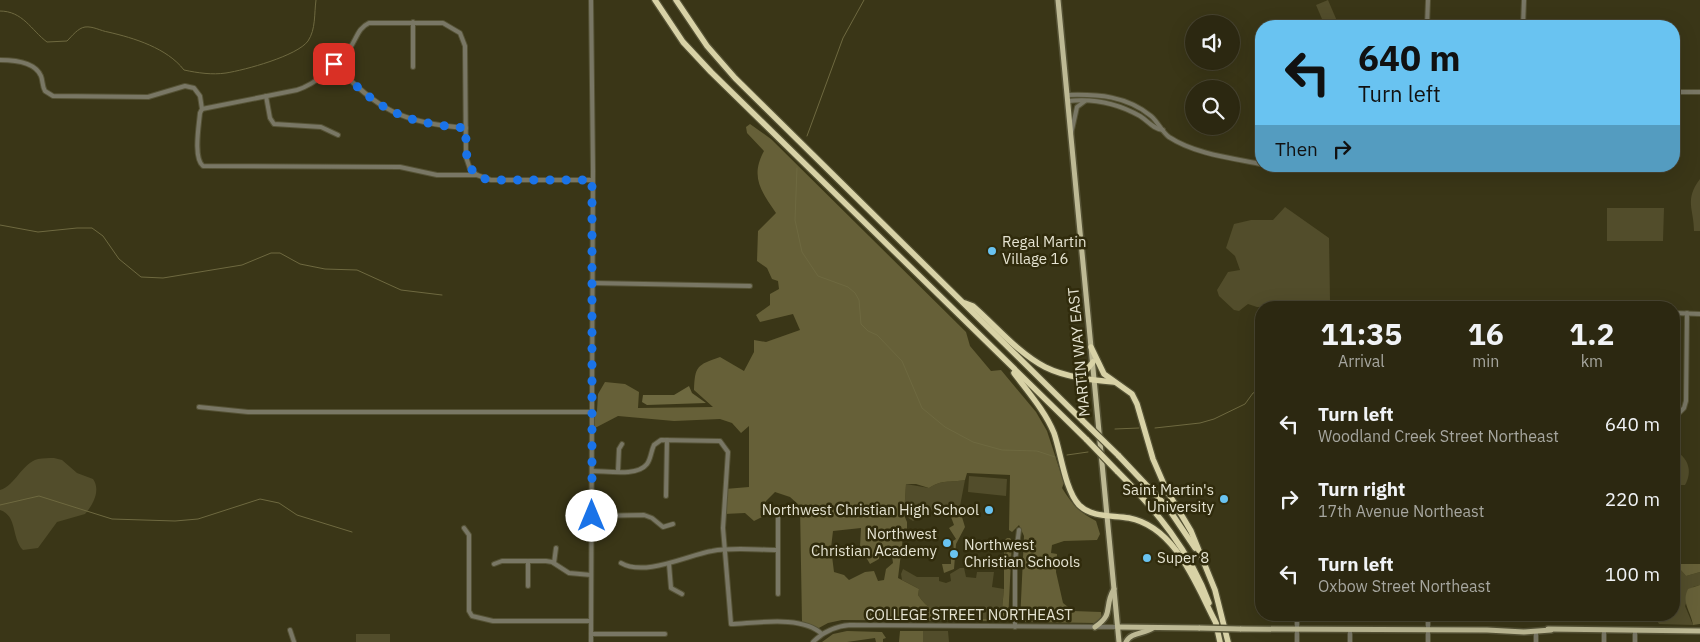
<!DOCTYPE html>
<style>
:root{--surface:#2c2811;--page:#38341f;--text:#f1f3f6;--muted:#a6a69f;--line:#484431}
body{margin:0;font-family:"IBM Plex Sans",sans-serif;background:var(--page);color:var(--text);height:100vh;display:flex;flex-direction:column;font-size:19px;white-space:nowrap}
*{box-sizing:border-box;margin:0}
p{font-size:16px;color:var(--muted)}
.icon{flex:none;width:28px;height:28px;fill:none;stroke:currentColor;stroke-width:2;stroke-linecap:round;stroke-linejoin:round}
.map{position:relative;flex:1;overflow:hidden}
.drawer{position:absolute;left:1255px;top:301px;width:425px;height:320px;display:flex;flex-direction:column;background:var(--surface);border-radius:20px;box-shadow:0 5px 20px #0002,0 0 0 1px var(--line)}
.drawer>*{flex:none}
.banner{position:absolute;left:1255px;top:20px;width:425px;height:152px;border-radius:20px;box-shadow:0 5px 20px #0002,0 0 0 1px var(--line);background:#69c3f1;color:#111;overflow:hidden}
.fabs{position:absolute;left:1185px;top:15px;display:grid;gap:10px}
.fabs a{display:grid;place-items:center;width:55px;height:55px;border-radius:50%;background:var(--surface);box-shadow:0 5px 20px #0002,0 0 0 1px var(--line);font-size:25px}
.pin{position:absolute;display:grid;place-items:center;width:42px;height:42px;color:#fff;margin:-21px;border-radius:10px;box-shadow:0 2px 8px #0006}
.me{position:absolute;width:55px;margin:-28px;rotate:0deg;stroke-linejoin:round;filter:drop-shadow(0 0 4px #0008)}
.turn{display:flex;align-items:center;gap:18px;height:105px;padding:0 20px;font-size:22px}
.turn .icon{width:65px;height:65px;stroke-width:2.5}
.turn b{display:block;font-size:35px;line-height:42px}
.then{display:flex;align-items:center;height:48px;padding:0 20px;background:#0003;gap:10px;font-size:19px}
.eta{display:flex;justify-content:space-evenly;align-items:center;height:85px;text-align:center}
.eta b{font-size:30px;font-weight:700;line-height:35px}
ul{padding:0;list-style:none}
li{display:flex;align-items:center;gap:15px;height:75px;padding:0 20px}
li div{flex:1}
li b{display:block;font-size:19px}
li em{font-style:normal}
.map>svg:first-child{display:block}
.green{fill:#524d2b}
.forest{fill:#666038;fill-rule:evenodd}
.water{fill:#6e6940}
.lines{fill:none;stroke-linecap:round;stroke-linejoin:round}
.stream{stroke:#6e6940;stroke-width:1}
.minor-casing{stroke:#555235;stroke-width:6}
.major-casing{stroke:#555235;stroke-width:8}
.highway-casing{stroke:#555235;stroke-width:8}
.minor{stroke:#797765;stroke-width:4}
.major{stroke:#bdb994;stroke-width:5}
.highway{stroke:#d8d2a6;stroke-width:5.5}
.major-bridge-casing{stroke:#555235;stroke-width:8;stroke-linecap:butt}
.highway-bridge-casing{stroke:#555235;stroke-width:8;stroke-linecap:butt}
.major-bridge{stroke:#bdb994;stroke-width:5}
.highway-bridge{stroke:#d8d2a6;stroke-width:5.5}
.route{stroke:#1a73e8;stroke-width:9;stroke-dasharray:0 16.2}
.poi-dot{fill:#69c3f1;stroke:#302b0c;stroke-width:2}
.labels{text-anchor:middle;stroke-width:5;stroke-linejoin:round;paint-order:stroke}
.poi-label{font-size:15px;fill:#e5e3d1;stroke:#302b0c;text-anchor:start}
.street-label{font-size:15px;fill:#e5e3d1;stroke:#302b0c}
</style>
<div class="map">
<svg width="1700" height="642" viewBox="0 0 1700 642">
<rect width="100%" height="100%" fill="#3a3617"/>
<!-- green -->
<g class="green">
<path d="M1328 0 1337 21 1325 26 1316 5Z"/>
<path d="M1700 179V231H1694C1694 209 1684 200 1700 179Z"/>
<path d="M1285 207 1329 238 1330 300 1342 307H1257L1248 304 1239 311 1234 310 1219 296 1217 290 1228 272 1240 270 1235 256 1226 248 1234 224 1251 220H1273Z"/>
<path d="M1607 208H1664L1663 241H1607Z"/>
<path d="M1674 450C1688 457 1693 471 1685 485H1674Z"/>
<path d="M54 458 62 460 77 473 93 479C101 490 93 505 85 514L57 522 38 548 23 550C11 538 18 516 0 510V490C16 485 21 464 38 459 43 458 49 458 54 458Z"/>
<path d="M969 476 1007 479 1006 496 968 492Z"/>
<path d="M965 480 960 506 938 509 936 507 913 521 904 515 906 484 929 488C942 479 950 483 965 480Z"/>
<path d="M960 568H964L966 577 976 578 977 572H994L992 587 1004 589 1001 619C972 617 935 623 918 595L919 589 902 580 901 574 903 569 917 577H939V581L946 583 951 581 950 574Z"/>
<path d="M1676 568H1679L1686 576 1700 572V585L1693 587 1685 606 1693 625 1659 624 1654 615H1674V574Z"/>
<path d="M923 631H948L949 642H923Z"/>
<rect x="356" y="634" width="34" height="8"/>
</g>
<!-- forest -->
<g class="forest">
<path d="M750 124 771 139 966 332 970 346 991 371 1001 370 1036 412 1047 431 1064 483 1062 488C1071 503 1080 513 1096 521L1100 534 1097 540 1064 541 1052 545 1051 553 1057 554 1056 572 1063 603 1073 611 1101 612 1102 620 1097 623 1020 622 1024 536 1019 525 1012 532 1009 530 1010 475 967 473 965 480C950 483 942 479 929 488L916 484H906L904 515 907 522V536L903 537 898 578 919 589 918 595C935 623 972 617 1001 619L1004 589V541L1007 538H1010L1012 541 1008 621 842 620 828 623 817 629 802 623 800 506 790 497 775 492 766 501V515L754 521 745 513 724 514 725 489 749 487V426L741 433 732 423 720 419 674 421 618 416 595 428 594 415 597 411 598 394 605 382 625 384 639 392 638 408 713 407 694 390C695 366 697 365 720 357L744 371 754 352V340L766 342 800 330 793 314 760 322 756 315 770 305V294L779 289 778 281 772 279 767 268 757 261 758 231 776 213C761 191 750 177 764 151L747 133 746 127ZM861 528 860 547 870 564 879 559 880 548 891 549 893 563 886 569 884 580 878 581 874 571 865 572 849 580 844 575 834 572 831 548 833 531Z"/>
<path d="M952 514 962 517 965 527 956 544 954 569 944 573 942 564H951V553L954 552 953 541 956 539 949 528 954 525 951 517Z"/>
<path d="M1674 564H1700V572L1686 576 1679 568 1674 574Z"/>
<path d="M1700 585V624L1693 625C1691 611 1681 603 1688 589Z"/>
<path d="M847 631 882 632 886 638 883 639V642H876L875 638 847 642H822L833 634Z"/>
<path d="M900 631H923V642H899Z"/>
</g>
<!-- water -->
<path class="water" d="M689 386 692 393 706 403 647 405 642 402 643 395H674Z"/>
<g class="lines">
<!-- stream -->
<g class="stream">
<path d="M0 11C23 11 31 30 47 42L67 41C72 36 78 28 85 27 93 26 101 31 108 32 134 38 167 48 184 70 198 73 212 75 226 73 245 70 297 56 308 41 316 29 314 14 316 0"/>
<path d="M807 136 843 38 864 0"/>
<path d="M797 168 795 220 802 252 818 276 848 287 855 293 859 300 861 324 868 331 877 335 902 361 922 408 945 427 973 442 1002 450 1037 451 1055 457"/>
<path d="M0 225 38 232 77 228H92L103 236 119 259 141 277 163 278 242 265 271 253H280L300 264 325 269 357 270 401 290 442 295"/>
<path d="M1155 428 1200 423 1214 419 1245 404 1253 393 1261 390"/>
<path d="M1115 429 1139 428"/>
<path d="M1067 455 1088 452"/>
<path d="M1258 460 1261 447"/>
<path d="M0 505 39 496 112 519 175 521 198 519 260 499 279 503 297 515 352 532"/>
</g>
<!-- minor casing -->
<g class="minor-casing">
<g id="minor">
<path d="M1427 26 1428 0"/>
<path d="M1523 26 1524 0"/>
<path d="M0 60C13 60 35 62 41 76 43 81 42 86 45 91L53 96 148 97 185 86 194 88 200 96 202 109 200 113C199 125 193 158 203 166L400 167 437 175H477L491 180H592"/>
<path d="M334 64C378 110 402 123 466 128"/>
<path d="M413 67V22"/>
<path d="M1674 92H1700"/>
<path d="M1067 95C1098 94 1127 96 1151 116 1158 122 1162 132 1169 137 1195 154 1231 158 1261 164"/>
<path d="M266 96 270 118 274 124 321 127 338 135"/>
<path d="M1068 101C1094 98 1117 103 1140 116 1148 121 1153 129 1163 130"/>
<path d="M202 109 297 90C316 84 339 64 350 48 357 38 358 28 369 23H443L460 33 465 46 466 157 470 169 477 175"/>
<path d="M1071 134 1077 107 1085 101"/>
<path d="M592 283 750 286"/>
<path d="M1674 313 1700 314"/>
<path d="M199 407 248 412H592"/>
<path d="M1674 418 1684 408 1686 401 1687 313"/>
<path d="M592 471C607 471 637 477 647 464 651 459 651 451 654 445L661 440 720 441 728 452 723 528 731 624C757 623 802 615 822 634"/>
<path d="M618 471 619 449 622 444"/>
<path d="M666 496 667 440"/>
<path d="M592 516 644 515 652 518 663 527 673 524"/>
<path d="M464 528 469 535V611L472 616 493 621H591"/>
<path d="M554 563 556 548"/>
<path d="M621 563C645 577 688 555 712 551 733 547 757 550 778 550"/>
<path d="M494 564 502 561H546L552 562 569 573 591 575"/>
<path d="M669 564 671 588 682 594"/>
<path d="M528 586V561"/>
<path d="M778 594V516"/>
<path d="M1015 627V561L1019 530"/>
<path d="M290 630 294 642"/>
<path d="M1604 631V642"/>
<path d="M591 634H665"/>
<path d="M591 642 593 171 591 0"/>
<path d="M813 642C824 631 835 626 850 625L1118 627"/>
<path d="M1297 642V615"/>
<path d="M1350 642V630"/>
<path d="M1428 642V615"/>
<path d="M1536 642V632"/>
<path d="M1635 642V631"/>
</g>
</g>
<!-- major casing -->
<g class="major-casing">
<g id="major">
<path d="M1058 0 1119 642"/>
<path d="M1095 627C1115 613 1103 608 1114 589"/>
<path d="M1118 627 1200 628"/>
<path d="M1240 629 1487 630 1524 632 1551 630"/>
<path d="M1548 629 1700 631"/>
<path d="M1126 642C1131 632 1144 634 1153 628"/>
</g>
</g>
<!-- highway casing -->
<g class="highway-casing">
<g id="highway">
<path d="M655 0 683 42 711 72 1087 440"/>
<path d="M676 0 707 46 735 78 1083 421"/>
<path d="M965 303 973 306C996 326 1018 353 1045 367 1065 377 1091 380 1114 382"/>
<path d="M1091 347 1104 374 1132 394 1137 404 1153 459 1166 489 1191 531 1215 590 1228 642"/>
<path d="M1014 373C1028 392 1045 411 1054 433 1061 453 1065 490 1079 505 1092 518 1113 515 1129 518 1176 527 1196 585 1216 623"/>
<path d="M1076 377 1084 373 1093 362"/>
<path d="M1118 455 1168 508 1195 548"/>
<path d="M1117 471C1156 510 1190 551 1209 603"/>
<path d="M1216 624 1220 642"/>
</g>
</g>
<!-- minor -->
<use href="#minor" class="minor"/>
<!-- major -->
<use href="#major" class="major"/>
<!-- highway -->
<use href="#highway" class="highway"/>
<!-- major-bridge casing -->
<g class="major-bridge-casing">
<path id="major-bridge" d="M1200 628 1240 629"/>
</g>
<!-- highway-bridge casing -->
<g class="highway-bridge-casing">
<g id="highway-bridge">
<path d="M1083 421 1118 455"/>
<path d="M1087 440 1117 471"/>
</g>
</g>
<!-- major-bridge -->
<use href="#major-bridge" class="major-bridge"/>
<!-- highway-bridge -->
<use href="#highway-bridge" class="highway-bridge"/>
</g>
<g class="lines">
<!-- route -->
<path class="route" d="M334 64C378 110 402 123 466 128 466 151 463 176 491 180H592V516"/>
</g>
<!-- markers -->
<g class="poi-dot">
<circle cx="992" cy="251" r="5"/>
<circle cx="1224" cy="499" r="5"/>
<circle cx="989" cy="510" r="5"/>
<circle cx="947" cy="543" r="5"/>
<circle cx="954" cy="554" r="5"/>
<circle cx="1147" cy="558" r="5"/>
</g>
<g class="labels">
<!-- poi labels -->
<g class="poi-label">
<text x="1002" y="247">Regal Martin<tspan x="1002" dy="17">Village 16</tspan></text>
<text x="1214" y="495" text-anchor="end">Saint Martin's<tspan x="1214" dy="17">University</tspan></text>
<text x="979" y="515" text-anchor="end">Northwest Christian High School</text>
<text x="937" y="539" text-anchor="end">Northwest<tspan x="937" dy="17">Christian Academy</tspan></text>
<text x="964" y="550">Northwest<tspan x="964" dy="17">Christian Schools</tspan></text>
<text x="1157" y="563">Super 8</text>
</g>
<!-- street labels -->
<g class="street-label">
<text transform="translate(1079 352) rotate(-95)" y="5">MARTIN WAY EAST</text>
<text x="969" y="620">COLLEGE STREET NORTHEAST</text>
</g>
</g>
</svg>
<div class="fabs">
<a><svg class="icon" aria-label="sound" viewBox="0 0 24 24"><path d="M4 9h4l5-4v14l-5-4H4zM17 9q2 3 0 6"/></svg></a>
<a><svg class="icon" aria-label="search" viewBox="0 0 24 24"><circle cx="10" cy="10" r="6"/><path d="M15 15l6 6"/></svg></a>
</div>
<div class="pin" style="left:334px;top:64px;background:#d93025"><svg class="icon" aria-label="arrive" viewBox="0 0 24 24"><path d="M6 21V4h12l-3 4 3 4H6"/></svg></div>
<svg class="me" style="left:592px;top:516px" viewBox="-20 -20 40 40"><circle r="19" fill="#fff"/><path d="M0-13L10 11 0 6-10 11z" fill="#1a73e8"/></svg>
<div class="banner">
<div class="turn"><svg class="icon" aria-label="left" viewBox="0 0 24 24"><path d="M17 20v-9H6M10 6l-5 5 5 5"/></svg><div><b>640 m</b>Turn left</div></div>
<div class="then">Then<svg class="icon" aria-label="right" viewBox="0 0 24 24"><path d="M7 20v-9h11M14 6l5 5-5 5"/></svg></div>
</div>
<section class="drawer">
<div class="eta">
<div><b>11:35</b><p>Arrival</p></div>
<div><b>16</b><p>min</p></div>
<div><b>1.2</b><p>km</p></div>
</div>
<ul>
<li><svg class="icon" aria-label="left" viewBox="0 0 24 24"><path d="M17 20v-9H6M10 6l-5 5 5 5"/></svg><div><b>Turn left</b><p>Woodland Creek Street Northeast</p></div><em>640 m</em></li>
<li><svg class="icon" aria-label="right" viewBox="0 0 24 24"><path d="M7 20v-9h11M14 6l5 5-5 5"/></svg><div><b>Turn right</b><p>17th Avenue Northeast</p></div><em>220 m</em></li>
<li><svg class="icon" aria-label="left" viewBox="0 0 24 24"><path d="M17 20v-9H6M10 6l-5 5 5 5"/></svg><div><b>Turn left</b><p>Oxbow Street Northeast</p></div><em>100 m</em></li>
</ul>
</section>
</div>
